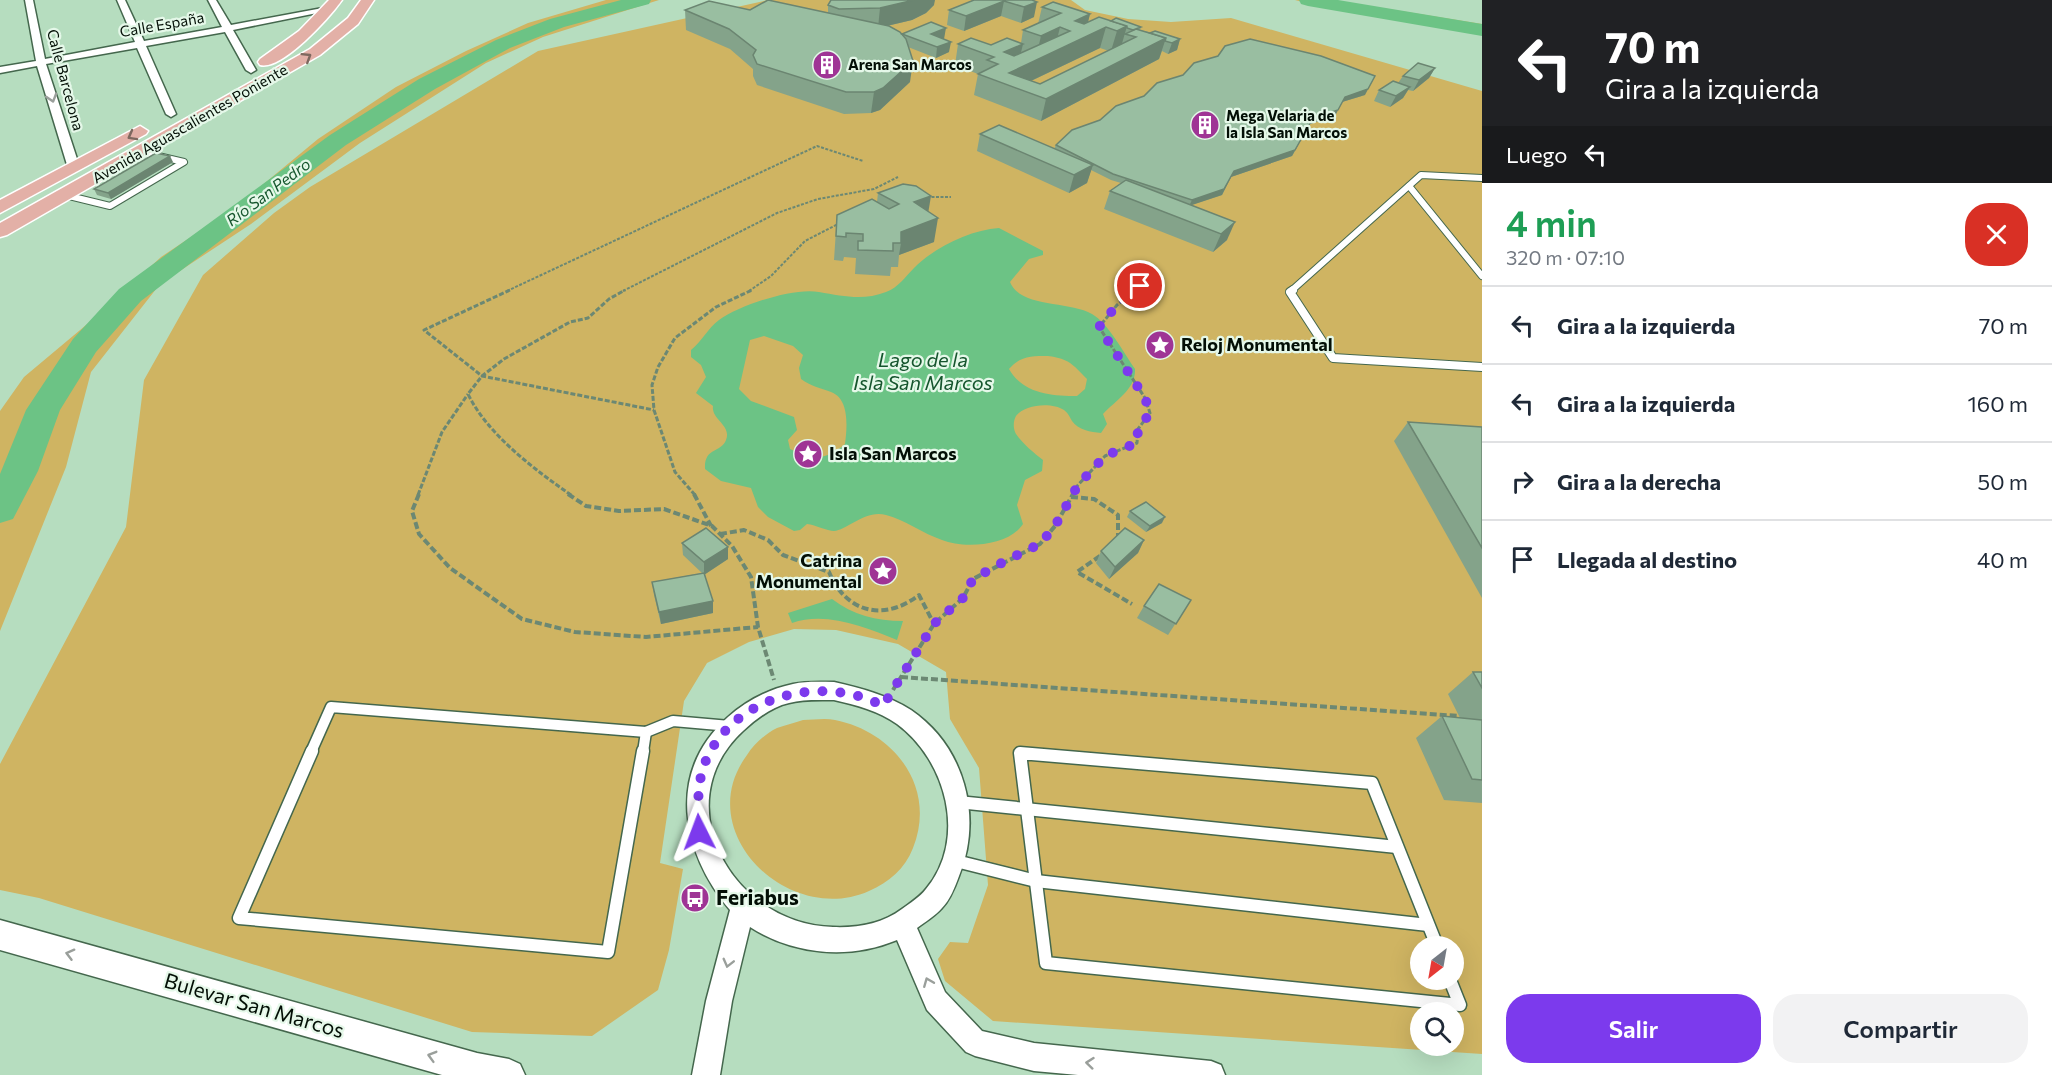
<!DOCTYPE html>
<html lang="es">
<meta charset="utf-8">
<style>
:root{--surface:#fff;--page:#f2f2f3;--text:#1f2937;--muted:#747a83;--line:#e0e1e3;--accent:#7c3aed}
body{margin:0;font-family:Commissioner,sans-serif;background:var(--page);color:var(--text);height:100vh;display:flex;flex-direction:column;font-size:22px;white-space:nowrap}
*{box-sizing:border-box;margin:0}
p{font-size:20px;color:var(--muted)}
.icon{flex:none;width:33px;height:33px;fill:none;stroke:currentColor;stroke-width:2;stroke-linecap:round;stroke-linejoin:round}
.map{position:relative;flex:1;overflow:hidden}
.panel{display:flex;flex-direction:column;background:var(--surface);width:570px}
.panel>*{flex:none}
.guide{background:#202124;color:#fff;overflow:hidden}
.needle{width:39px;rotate:211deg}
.buttons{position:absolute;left:1410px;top:936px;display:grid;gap:12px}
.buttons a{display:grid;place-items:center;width:54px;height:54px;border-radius:50%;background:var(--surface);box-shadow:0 6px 24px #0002;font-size:30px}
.pin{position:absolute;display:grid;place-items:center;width:51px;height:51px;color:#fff;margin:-26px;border:3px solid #fff;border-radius:50%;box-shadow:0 2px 6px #0007}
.me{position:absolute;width:66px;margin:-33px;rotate:357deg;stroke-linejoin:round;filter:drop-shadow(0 0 4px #0008)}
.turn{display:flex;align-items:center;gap:21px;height:126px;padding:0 24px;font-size:27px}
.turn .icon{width:78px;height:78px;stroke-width:2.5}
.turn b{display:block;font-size:42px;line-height:51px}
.then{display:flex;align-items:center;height:57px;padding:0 24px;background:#0003;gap:12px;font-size:22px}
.round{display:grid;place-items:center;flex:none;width:63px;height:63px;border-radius:24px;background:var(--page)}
.summary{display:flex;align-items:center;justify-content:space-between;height:102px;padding:0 24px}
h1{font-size:36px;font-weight:600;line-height:45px;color:#1e9e55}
.cta{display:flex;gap:12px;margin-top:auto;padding:12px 24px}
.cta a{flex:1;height:69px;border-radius:24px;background:var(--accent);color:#fff;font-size:24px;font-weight:600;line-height:69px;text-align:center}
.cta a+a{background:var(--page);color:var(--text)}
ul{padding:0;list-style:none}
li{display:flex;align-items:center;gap:18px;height:78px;padding:0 24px;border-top:2px solid var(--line)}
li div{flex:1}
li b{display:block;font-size:22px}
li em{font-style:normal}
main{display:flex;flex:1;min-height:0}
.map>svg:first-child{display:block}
.green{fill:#cfb462;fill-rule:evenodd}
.water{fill:#6cc385;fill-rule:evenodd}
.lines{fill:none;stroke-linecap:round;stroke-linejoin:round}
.river{fill:#6cc385;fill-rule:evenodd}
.service-far3-casing{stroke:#44674d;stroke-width:8}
.service-far2-casing{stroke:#44674d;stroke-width:10}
.service-far1-casing{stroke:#44674d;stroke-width:13}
.service-casing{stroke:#44674d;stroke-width:15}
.minor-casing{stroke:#44674d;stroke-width:3}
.tertiary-casing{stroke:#44674d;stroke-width:3}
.primary-casing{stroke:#fff;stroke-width:3}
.path-far2{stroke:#6c8873;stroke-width:2;stroke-dasharray:3 1.5;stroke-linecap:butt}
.path-far1{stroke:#6c8873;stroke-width:3;stroke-dasharray:5 2;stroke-linecap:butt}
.path{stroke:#6c8873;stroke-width:4;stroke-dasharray:7 3;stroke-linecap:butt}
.service-far3{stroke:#fff;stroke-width:6}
.service-far2{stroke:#fff;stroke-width:8}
.service-far1{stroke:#fff;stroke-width:10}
.service{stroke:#fff;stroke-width:12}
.minor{fill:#fff;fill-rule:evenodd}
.tertiary{fill:#fff;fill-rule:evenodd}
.primary{fill:#e3b0a7;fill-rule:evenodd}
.wall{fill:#84a38a;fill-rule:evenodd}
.shaded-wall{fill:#6b8571}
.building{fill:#99bea1;stroke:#6b8571;stroke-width:1.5}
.oneway{stroke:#7e685f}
.oneway2{stroke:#9a9f9b}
.route{stroke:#7c3aed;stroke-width:10;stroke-dasharray:0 18}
.labels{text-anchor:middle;stroke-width:4.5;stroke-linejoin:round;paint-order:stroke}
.far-street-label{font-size:15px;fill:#030f06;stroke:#e5f8e9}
.far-poi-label{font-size:15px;font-weight:bold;fill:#030f06;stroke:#e5f8e9;text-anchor:start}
.far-water-label{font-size:16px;font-style:italic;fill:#15552d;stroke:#e5f8e9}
.poi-label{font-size:18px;font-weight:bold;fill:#030f06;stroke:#e5f8e9;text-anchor:start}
.water-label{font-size:20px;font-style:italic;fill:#15552d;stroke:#e5f8e9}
.near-poi-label{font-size:21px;font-weight:bold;fill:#030f06;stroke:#e5f8e9;text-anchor:start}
.near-street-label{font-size:21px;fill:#030f06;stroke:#e5f8e9}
</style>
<main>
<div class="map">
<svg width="1482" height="1075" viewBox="0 0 1482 1075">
<rect width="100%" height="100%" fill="#b6ddbf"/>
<!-- green -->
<g class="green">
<path d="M606 0H659L543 37 486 63 360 143 251 224 160 284 91 372 66 467 0 631V411L24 377 98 315 161 257 236 207 318 139 396 87 466 51 528 23Z"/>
<path d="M768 0H1071L1085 10 1128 19 1171 22 1231 18 1482 91V1054L993 1021 945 981 938 959 950 942 968 943 988 885 979 768 950 719 946 672 898 644 836 630 794 629 749 642 707 663 684 701 660 863 683 869 669 950 658 990 592 1036 472 1032 39 898 0 890V764L126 527 144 380 203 275 274 213 310 187 538 51ZM1420 946H1454V980H1420ZM1420 1012H1454V1046H1420Z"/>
<path d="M1295 0H1332L1482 24V35L1322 7Z"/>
<path d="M803 720C813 720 825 718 835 720 895 732 937 788 913 848 905 869 889 882 869 891 789 927 690 832 747 755 754 744 765 734 777 728 785 725 795 723 803 720Z"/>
</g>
<!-- water -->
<g class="water">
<path d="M999 228 1043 251V255L1029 259 1010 282C1020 308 1069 301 1092 314 1108 323 1124 353 1135 369 1136 389 1116 400 1103 414L1107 424 1101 433C1091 432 1078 430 1072 421 1069 416 1069 414 1064 410 1052 402 1025 404 1016 416 1013 421 1013 429 1016 434 1023 444 1034 453 1043 460L1042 471 1025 480 1017 505 1023 524C1009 546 964 549 942 540 924 534 903 519 886 515 866 509 847 530 834 531 827 531 816 525 807 524L800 530 794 531 768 517 758 507 751 488 721 481 705 469C704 447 721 453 726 440 732 425 711 420 713 406L696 393 706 377 701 365 691 357V350C702 341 708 328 719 320 740 305 794 287 819 292 843 296 863 301 886 292 899 287 905 277 914 268 935 247 970 230 999 228ZM764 336 793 346 803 355 799 368 801 379C811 386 820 388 831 392 850 399 847 428 845 444 825 461 814 460 790 449L788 440 797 430 794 417 751 401 739 389 750 340ZM1048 356C1070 359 1072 364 1087 379L1085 389 1077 396C1052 396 1023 394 1009 369 1020 356 1032 356 1048 356Z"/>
<path d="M832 599C853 615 876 621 903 621L897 640C865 627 826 611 792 623L788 613Z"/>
</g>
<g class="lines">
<!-- river -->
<g class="river">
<path d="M621 0H651L649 4 564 27 510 48 435 89 346 145 141 301 96 352 60 410 38 471 13 519 0 523V474L26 410 73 339 119 289 330 135 419 79 496 40 550 19Z"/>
<path d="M1299 0H1338L1482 24V36L1308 6 1301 4Z"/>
</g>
<!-- service-far3 casing -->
<g class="service-far3-casing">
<g id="service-far3">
<path d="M1409 186 1482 276"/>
<path d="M65 195 110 206 184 162 141 152"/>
<path d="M1291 291 1421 175 1482 178"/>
</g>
</g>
<!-- service-far2 casing -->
<g class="service-far2-casing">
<path id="service-far2" d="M1293 290 1290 292 1333 358 1482 367"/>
</g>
<!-- service-far1 casing -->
<g class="service-far1-casing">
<g id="service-far1">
<path d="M646 732 673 721 730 726"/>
<path d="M311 752 331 707 646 732"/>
<path d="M643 752 646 732"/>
</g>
</g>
<!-- service casing -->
<g class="service-casing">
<g id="service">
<path d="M312 751 239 918 608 952 643 751"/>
<path d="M958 802 1397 847"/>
<path d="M956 861 1036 881 1428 925"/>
<path d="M1437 946 1372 783 1020 753 1046 963 1460 1005 1450 980"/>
</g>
</g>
<!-- minor casing -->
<g class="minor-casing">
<g id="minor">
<path d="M25 0H33L45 59 135 42 117 0H125L144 41 222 27 208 0H216L231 25 328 7 332 10 233 30 256 70 251 73 246 70 225 32 146 46 176 114 171 117 166 114 137 48 46 64 80 168 74 171 68 168 37 66 0 73V67L36 61Z"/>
<path d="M834 682C860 688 888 695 911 710 965 747 983 817 959 876 955 887 950 900 942 908 935 916 925 922 917 928L945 992 982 1031 1034 1043 1211 1061 1221 1065 1225 1075H1078L1034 1071 975 1056 966 1052 927 1010 897 940C849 960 794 955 750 927L732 1001 720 1075H692L706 1001 730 910C681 852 666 772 728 717 746 701 769 689 793 684 806 681 820 682 834 682ZM834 700C856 705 879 711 897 724 946 760 968 839 926 889 920 897 910 903 902 909 882 924 857 928 833 927 733 925 664 804 743 731 756 719 771 707 789 703 803 699 819 700 834 700Z"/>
</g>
</g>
<!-- tertiary casing -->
<g class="tertiary-casing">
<path id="tertiary" d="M0 920 477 1053 509 1059 520 1064 525 1075H442L0 950Z"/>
</g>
<!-- primary casing -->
<g class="primary-casing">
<g id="primary">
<path d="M329 0H342C330 17 282 71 260 65L258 62 260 59 299 31Z"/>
<path d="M361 0H374L358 24 320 55 7 235 0 237V223L310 49 348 18Z"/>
<path d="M140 126 148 131 146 134 0 213V200Z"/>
</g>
</g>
<!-- path-far2 -->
<g class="path-far2">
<path d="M927 197H951"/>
<path d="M507 291 817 146 863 161"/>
<path d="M623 291 777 213 818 199 874 189 898 177"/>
<path d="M749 291 771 276 805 241 838 224"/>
<path d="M1134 291 1140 286"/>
</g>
<!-- path-far1 -->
<g class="path-far1">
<path d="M510 290 424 330 482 376 654 410"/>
<path d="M418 495 442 432 468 394"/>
<path d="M571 495C535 470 487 434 468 394L482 376 504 359 570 322 588 318 609 299 625 290"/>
<path d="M695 495 675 472 654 410 652 385 658 367 675 338 716 307 752 290"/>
<path d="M1072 495 1078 485 1105 456 1137 443 1138 429 1150 413 1145 398 1099 327 1117 305 1136 290"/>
</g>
<!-- path -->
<g class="path">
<path d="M419 494 412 511 419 534 450 568 522 619 575 632 646 637 758 627"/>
<path d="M568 494 586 506 619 511 664 509 712 526 732 546 751 577 758 627 774 680"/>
<path d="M694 494 711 526"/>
<path d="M1071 497 1094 499 1118 515V538"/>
<path d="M720 534 744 530 768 540 783 555 829 572C846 613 884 622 919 595L934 624"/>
<path d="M1100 556 1077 572 1132 604"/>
<path d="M901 677 1459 716"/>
<path d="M893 690 934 624 963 598 973 579 1040 544 1055 526 1073 494"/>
</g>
<!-- service-far3 -->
<use href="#service-far3" class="service-far3"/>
<!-- service-far2 -->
<use href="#service-far2" class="service-far2"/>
<!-- service-far1 -->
<use href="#service-far1" class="service-far1"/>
<!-- service -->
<use href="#service" class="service"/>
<!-- minor -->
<use href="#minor" class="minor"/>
<!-- tertiary -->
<use href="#tertiary" class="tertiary"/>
<!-- primary -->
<use href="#primary" class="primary"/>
</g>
<!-- wall -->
<g class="wall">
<path d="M974 0H1032L1034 17 1021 23 1001 16 964 31 947 25 949 10Z"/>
<path d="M828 5H934L926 13 912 20 887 26 902 34 944 39 949 52 936 58 908 47 910 82 880 110 871 113 844 114 757 85 753 76V69L730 49 686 30 685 10H750L828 13Z"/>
<path d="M1042 7 1090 14 1088 22 1111 21 1141 27 1140 30 1180 39 1177 50 1168 54 1162 51 1159 59 1041 121 974 95 978 74 955 65 958 44 991 45 1021 43 1023 30 1038 24ZM1100 48 1109 51 1040 84 1031 81Z"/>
<path d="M1435 68 1429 78 1413 91 1408 90 1403 98 1390 107 1374 101 1379 90 1398 83 1403 76Z"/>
<path d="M1365 95 1342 102 1335 116 1310 124 1292 156 1231 177 1222 195 1191 205 1227 240 1213 252 1104 209 1110 191 1121 183 1111 180 1091 170 1087 183 1069 193 977 151 980 134 1054 149 1056 145Z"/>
<path d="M173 162 111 199 97 195 94 189Z"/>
<path d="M878 193 928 212 934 242 899 255 898 267H891L890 276 855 274 856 258 844 257 843 261 834 260 837 215 877 202Z"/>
<path d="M1408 422 1482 427V598L1394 441Z"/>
<path d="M1130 511 1162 523 1146 532 1127 517Z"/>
<path d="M1144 540 1138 553 1109 579 1096 563 1101 551Z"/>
<path d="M682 543 728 547V559L705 574 713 613 661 624 654 595 652 582 702 573 683 555Z"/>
<path d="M1191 600 1168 635 1137 618 1144 606Z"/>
<path d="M1473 672H1482V803L1444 800 1416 738 1442 716 1460 718 1448 694Z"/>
</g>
<!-- shaded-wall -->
<g class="shaded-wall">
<path d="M914 0H935L934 5 926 13 912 20 878 28 880 8Z"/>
<path d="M1004 1 1001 16 964 31 966 16Z"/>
<path d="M1037 2 1034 17 1021 23 1024 7Z"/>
<path d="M1090 14 1085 34 1075 21Z"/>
<path d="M1127 26 1121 47 1111 51 1117 31Z"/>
<path d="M1060 27 1055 48 1036 57 1041 36Z"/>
<path d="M1106 27 1100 48 1016 88 1009 73Z"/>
<path d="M946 28 944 39 929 45 931 34Z"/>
<path d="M1166 38 1159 59 1041 121 1046 99Z"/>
<path d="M1180 39 1177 50 1168 54 1172 43Z"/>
<path d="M951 42 949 52 936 58 937 47Z"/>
<path d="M1023 44 1018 65 1004 52Z"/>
<path d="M913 61 910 82 880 110 871 113 874 92Z"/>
<path d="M1435 68 1429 78 1413 91 1419 80Z"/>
<path d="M1375 76 1365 95 1342 102 1335 116 1310 124 1292 156 1231 177 1222 195 1189 206 1192 200Z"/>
<path d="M1410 87 1403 98 1390 107 1396 96Z"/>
<path d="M170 156 173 162 111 199 108 193Z"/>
<path d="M1093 165 1087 183 1069 193 1074 175Z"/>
<path d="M931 196 927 220 914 202Z"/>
<path d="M938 218 934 242 899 255 901 243V232Z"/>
<path d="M1235 222 1227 240 1213 252 1221 234Z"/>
<path d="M1165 517 1162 523 1146 532 1150 526Z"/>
<path d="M1144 540 1138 553 1109 579 1115 567Z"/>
<path d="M728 547V559L704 575V562Z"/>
<path d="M713 601V613L661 624 659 612Z"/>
</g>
<!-- building -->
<g class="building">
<path d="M768 0 889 26 900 32 906 39 913 61 883 88 874 92H846L757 64 753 55 756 50 729 29 685 10 709 1 750 10Z"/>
<path d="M831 0H914L880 8 839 9 828 5Z"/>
<path d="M974 0H1032L1037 2 1024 7 1004 1 966 16 949 10Z"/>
<path d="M1053 2 1090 14 1075 21 1084 24 1099 17 1127 26 1117 31 1106 27 1009 73 1040 84 1136 37 1125 34 1136 29 1166 38 1046 99 978 74 998 64 987 60 994 57 958 44 971 38 991 45 1007 38 1023 44 1004 52 1014 56 1070 31 1060 27 1041 36 1023 30 1061 13 1042 7Z"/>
<path d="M1116 18 1141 27 1133 30 1127 28V26L1111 21Z"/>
<path d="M931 22 946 28 931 34 951 42 937 47 902 34Z"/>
<path d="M1155 31 1180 39 1172 43 1165 41 1166 38 1150 33Z"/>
<path d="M1250 39 1321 56 1375 76 1368 89 1345 97 1338 110 1313 118 1295 150 1234 171 1224 189 1192 200 1113 174 1056 145 1072 130 1100 120 1116 106 1144 96 1157 83 1183 75 1194 63 1218 56 1225 46Z"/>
<path d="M1418 63 1435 68 1419 80 1403 76Z"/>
<path d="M1393 81 1410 87 1396 96 1379 90Z"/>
<path d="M999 125 1093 165 1074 175 980 134Z"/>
<path d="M156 153 170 156 108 193 94 189Z"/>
<path d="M1126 180 1235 222 1221 234 1110 191Z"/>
<path d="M903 184 916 186 931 196 914 202 938 218 901 232V243H893V251L858 250V241H863V234L846 233V237L836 236 837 215 872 199 889 209 899 204 878 193Z"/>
<path d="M1408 422 1482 427V548Z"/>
<path d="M1146 502 1165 517 1150 526 1130 511Z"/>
<path d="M706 528 728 547 704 562 682 543Z"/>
<path d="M1125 528 1144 540 1115 567 1101 551Z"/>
<path d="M704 573 713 601 659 612 652 582Z"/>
<path d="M1159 584 1191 600 1176 624 1144 606Z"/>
<path d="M1473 672H1482V688Z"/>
<path d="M1442 716 1482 720V780L1472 779Z"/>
</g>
<!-- one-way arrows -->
<defs><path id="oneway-chevron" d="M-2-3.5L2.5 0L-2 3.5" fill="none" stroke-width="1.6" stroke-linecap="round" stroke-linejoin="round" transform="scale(1.5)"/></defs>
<g class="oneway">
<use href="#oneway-chevron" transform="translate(307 57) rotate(-32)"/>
<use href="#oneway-chevron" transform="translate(132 136) rotate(151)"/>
</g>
<g class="oneway2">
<use href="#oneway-chevron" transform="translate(52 98) rotate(73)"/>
<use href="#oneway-chevron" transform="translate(70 954) rotate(-165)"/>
<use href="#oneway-chevron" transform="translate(728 963) rotate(104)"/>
<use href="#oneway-chevron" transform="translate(928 982) rotate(-112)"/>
<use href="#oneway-chevron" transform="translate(432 1056) rotate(-164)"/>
<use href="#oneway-chevron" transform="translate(1090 1063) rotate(-174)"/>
</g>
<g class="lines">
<!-- route -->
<path class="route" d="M699 832C698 806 696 780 708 756 739 693 825 675 883 706L934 624 963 598 973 579 1007 560 1040 544 1055 526 1078 485 1105 456 1137 443 1138 429 1150 413 1145 398 1099 327 1117 305 1140 286"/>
</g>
<!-- icons -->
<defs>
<g id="building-disc" transform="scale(1.5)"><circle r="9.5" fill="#9f3495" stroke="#e5f8e9"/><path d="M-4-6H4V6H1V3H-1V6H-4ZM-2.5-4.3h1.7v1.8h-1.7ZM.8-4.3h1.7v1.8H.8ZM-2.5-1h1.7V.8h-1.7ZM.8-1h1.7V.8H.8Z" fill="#fff"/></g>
<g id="sight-disc" transform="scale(1.5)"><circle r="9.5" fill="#9f3495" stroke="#e5f8e9"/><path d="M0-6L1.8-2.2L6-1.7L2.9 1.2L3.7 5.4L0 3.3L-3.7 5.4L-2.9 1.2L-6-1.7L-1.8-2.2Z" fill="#fff"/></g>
<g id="bus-disc" transform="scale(1.5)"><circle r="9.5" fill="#9f3495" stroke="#e5f8e9"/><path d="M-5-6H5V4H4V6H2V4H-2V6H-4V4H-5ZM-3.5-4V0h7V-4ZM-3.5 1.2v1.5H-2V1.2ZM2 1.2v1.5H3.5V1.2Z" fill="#fff"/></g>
</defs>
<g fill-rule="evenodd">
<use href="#building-disc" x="827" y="65"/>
<use href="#building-disc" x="1205" y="125"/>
<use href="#sight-disc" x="1160" y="345"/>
<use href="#sight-disc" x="808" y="454"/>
<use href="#sight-disc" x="883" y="571"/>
<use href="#bus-disc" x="695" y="898"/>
</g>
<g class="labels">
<!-- far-street labels -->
<g class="far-street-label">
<text transform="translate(162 25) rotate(-10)" y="5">Calle España</text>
<text transform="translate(65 80) rotate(75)" y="5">Calle Barcelona</text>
<text transform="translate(190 124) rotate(-30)" y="5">Avenida Aguascalientes Poniente</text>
</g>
<!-- far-poi labels -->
<g class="far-poi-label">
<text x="848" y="70">Arena San Marcos</text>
<text x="1226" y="121">Mega Velaria de<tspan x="1226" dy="17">la Isla San Marcos</tspan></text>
</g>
<!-- far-water labels -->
<g class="far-water-label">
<text transform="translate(268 192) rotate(-37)" y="6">Río San Pedro</text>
</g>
<!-- poi labels -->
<g class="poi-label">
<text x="1181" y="351">Reloj Monumental</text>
<text x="829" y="460">Isla San Marcos</text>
<text x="862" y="567" text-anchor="end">Catrina<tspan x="862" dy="21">Monumental</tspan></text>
</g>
<!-- water labels -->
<g class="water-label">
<text x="923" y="367">Lago de la<tspan x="923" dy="23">Isla San Marcos</tspan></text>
</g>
<!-- near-poi labels -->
<g class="near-poi-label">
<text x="716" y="905">Feriabus</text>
</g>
<!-- near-street labels -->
<g class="near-street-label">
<text transform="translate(254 1006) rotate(16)" y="7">Bulevar San Marcos</text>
</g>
</g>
</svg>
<div class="buttons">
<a><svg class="needle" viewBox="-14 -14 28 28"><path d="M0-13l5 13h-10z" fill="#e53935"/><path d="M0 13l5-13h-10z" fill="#747a83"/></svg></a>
<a><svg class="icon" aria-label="search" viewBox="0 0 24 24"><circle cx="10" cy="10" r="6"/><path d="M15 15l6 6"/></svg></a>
</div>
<div class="pin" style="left:1140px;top:286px;background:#d93025"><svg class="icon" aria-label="arrive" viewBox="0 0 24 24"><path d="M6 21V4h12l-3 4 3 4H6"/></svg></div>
<svg class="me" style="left:699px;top:832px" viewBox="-20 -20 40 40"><path d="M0-17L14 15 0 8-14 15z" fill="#7c3aed" stroke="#fff" stroke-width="4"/></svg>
</div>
<section class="panel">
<div class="guide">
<div class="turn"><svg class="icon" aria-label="left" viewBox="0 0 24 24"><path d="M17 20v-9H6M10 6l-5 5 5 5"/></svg><div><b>70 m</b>Gira a la izquierda</div></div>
<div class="then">Luego<svg class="icon" aria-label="left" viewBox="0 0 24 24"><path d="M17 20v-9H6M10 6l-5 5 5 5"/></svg></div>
</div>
<div class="summary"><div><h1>4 min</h1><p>320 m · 07:10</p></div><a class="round" style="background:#d93025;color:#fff"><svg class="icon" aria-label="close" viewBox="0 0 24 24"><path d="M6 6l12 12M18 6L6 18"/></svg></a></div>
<ul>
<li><svg class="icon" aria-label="left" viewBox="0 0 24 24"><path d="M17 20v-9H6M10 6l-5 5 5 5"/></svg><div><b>Gira a la izquierda</b></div><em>70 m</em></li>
<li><svg class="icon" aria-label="left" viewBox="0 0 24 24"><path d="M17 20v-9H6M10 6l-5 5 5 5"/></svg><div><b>Gira a la izquierda</b></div><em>160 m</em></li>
<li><svg class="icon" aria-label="right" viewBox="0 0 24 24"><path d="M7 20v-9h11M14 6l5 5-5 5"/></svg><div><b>Gira a la derecha</b></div><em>50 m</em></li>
<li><svg class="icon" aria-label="arrive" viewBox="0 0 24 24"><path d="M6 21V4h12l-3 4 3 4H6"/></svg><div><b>Llegada al destino</b></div><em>40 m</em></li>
</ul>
<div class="cta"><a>Salir</a><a>Compartir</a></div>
</section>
</main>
